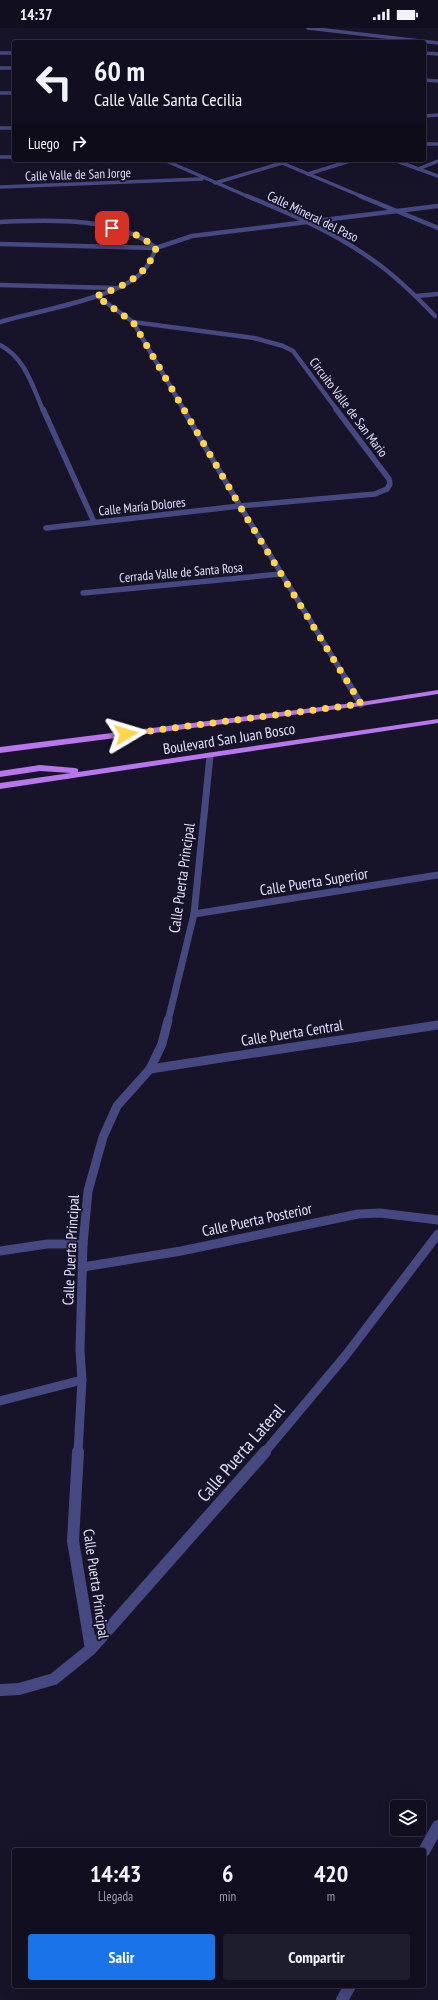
<!DOCTYPE html>
<html lang="es">
<meta charset="utf-8">
<style>
:root{--surface:#110f1f;--page:#1e1d2c;--text:#f1f3f6;--muted:#9c9ca4;--line:#302f3d;--accent:#1a73e8}
body{margin:0;font-family:"PT Sans Narrow",sans-serif;background:var(--page);color:var(--text);height:100vh;display:flex;flex-direction:column;font-size:15px;white-space:nowrap}
*{box-sizing:border-box;margin:0}
p{font-size:13px;color:var(--muted)}
.icon{flex:none;width:22px;height:22px;fill:none;stroke:currentColor;stroke-width:2;stroke-linecap:round;stroke-linejoin:round}
.map{position:relative;flex:1;overflow:hidden}
.details{position:absolute;left:12px;top:1820px;width:414px;height:140px;display:flex;flex-direction:column;background:var(--surface);border-radius:4px;box-shadow:0 4px 16px #0002,0 0 0 1px var(--line)}
.details>*{flex:none}
.top-card{position:absolute;left:12px;top:12px;width:414px;height:122px;border-radius:4px;box-shadow:0 4px 16px #0002,0 0 0 1px var(--line);background:#110f1f;color:var(--text);overflow:hidden}
.tools{position:absolute;left:390px;top:1772px;display:grid;gap:8px}
.tools a{display:grid;place-items:center;width:36px;height:36px;border-radius:4px;background:var(--surface);box-shadow:0 4px 16px #0002,0 0 0 1px var(--line);font-size:20px}
.pin{position:absolute;display:grid;place-items:center;width:34px;height:34px;color:#fff;margin:-17px;border-radius:8px;box-shadow:0 2px 6px #0006}
.me{position:absolute;width:44px;margin:-22px;rotate:83deg;stroke-linejoin:round;filter:drop-shadow(0 0 3px #0008)}
.turn{display:flex;align-items:center;gap:14px;height:84px;padding:0 16px;font-size:18px}
.turn .icon{width:52px;height:52px;stroke-width:2.5}
.turn b{display:block;font-size:28px;line-height:34px}
.then{display:flex;align-items:center;height:38px;padding:0 16px;background:#0003;gap:8px;font-size:15px}
.eta{display:flex;justify-content:space-evenly;align-items:center;height:68px;text-align:center}
.eta b{font-size:24px;font-weight:600;line-height:28px}
.action{display:flex;gap:8px;margin-top:auto;padding:8px 16px}
.action a{flex:1;height:46px;border-radius:4px;background:var(--accent);color:#fff;font-size:16px;font-weight:600;line-height:46px;text-align:center}
.action a+a{background:var(--page);color:var(--text)}
.status{display:flex;justify-content:space-between;align-items:center;height:28px;padding:0 20px;background:var(--surface);direction:ltr}
.status svg{height:11px;fill:currentColor}
.map>svg:first-child{display:block}
.lines{fill:none;stroke-linecap:round;stroke-linejoin:round}
.minor-far5{stroke:#464881;stroke-width:3.5}
.minor-far4{stroke:#464881;stroke-width:4.5}
.minor-far3{stroke:#464881;stroke-width:5.5}
.minor-far2{stroke:#464881;stroke-width:7}
.minor-far1{stroke:#464881;stroke-width:9}
.minor{stroke:#464881;stroke-width:12}
.primary{fill:#b876ec;fill-rule:evenodd}
.route{stroke:#ffd54a;stroke-width:7;stroke-dasharray:0 12.6}
.labels{text-anchor:middle;stroke-width:4;stroke-linejoin:round;paint-order:stroke}
.far-street-label{font-size:13px;fill:#e1e0fb;stroke:#171429}
.street-label{font-size:15px;fill:#e1e0fb;stroke:#171429}
.near-street-label{font-size:18px;fill:#e1e0fb;stroke:#171429}
</style>
<div class="status"><b>14:37</b><svg viewBox="0 0 49 12"><path d="M0 12V9h3v3zM5 12V6h3v6zM10 12V3h3v9zM15 12V0h3v12zM26 1h20v11H26zM47 4h2v5h-2z"/></svg></div>
<div class="map">
<svg width="438" height="1972" viewBox="0 0 438 1972">
<rect width="100%" height="100%" fill="#171429"/>
<g class="lines">
<!-- minor-far5 -->
<g class="minor-far5">
<path d="M308 0 438 15"/>
<path d="M0 25H14"/>
<path d="M424 25 438 26"/>
<path d="M0 40H14"/>
<path d="M424 52 438 53"/>
<path d="M0 65H14"/>
<path d="M424 88 438 87"/>
<path d="M0 100H14"/>
<path d="M424 116H438"/>
<path d="M0 129H14"/>
<path d="M164 132 249 169"/>
<path d="M275 132 363 169"/>
<path d="M394 132 438 148"/>
<path d="M418 141 438 133"/>
<path d="M308 146 353 132"/>
<path d="M215 155 282 135"/>
<path d="M0 159 202 151"/>
</g>
<!-- minor-far4 -->
<g class="minor-far4">
<path d="M247 168C291 186 336 205 374 233 397 249 416 268 435 288"/>
<path d="M360 168 438 200"/>
<path d="M0 194C48 192 117 188 156 220"/>
<path d="M0 216 156 220 192 208 438 178"/>
<path d="M0 257 115 260"/>
<path d="M97 268 133 294 184 382"/>
<path d="M416 268 438 266"/>
<path d="M0 294C37 283 110 271 138 248 147 241 152 231 156 220"/>
<path d="M133 294 254 310 283 318 293 323 337 382"/>
<path d="M0 317C25 330 32 357 43 382"/>
</g>
<!-- minor-far3 -->
<g class="minor-far3">
<path d="M43 381 94 494"/>
<path d="M183 381 240 478 346 651"/>
<path d="M46 500 240 478 375 466 387 461 390 456 389 451 336 381"/>
<path d="M83 565 281 546"/>
</g>
<!-- minor-far2 -->
<g class="minor-far2">
<path d="M345 650 361 676"/>
<path d="M194 886 438 847"/>
<path d="M168 993 194 886 210 728"/>
</g>
<!-- minor-far1 -->
<g class="minor-far1">
<path d="M150 1041 438 997"/>
<path d="M0 1223 47 1216H83"/>
<path d="M83 1239 181 1223 358 1186 380 1185 438 1192"/>
<path d="M0 1373 82 1352"/>
<path d="M78 1425 82 1352 80 1322 83 1216 88 1163 103 1109 117 1078 150 1041 162 1016 168 992"/>
<path d="M264 1425 346 1327 438 1206"/>
</g>
<!-- minor -->
<g class="minor">
<path d="M78 1424 73 1513 91 1621"/>
<path d="M0 1662 19 1661 54 1651 91 1621 265 1424"/>
<path d="M424 1823 438 1798"/>
<path d="M342 1972 350 1958"/>
</g>
<!-- primary -->
<g class="primary">
<path d="M438 662V666L361 678 0 725V719L361 674Z"/>
<path d="M438 691V695L0 761V755L71 745 40 743 0 749V743L40 737 75 740 78 741V744Z"/>
</g>
</g>
<g class="lines">
<!-- route -->
<path class="route" d="M112 200 140 208 156 220C147 248 123 259 96 268L133 294 248 492 361 676 126 706"/>
</g>
<g class="labels">
<!-- far-street labels -->
<g class="far-street-label">
<text transform="translate(78 146) rotate(-2)" y="5">Calle Valle de San Jorge</text>
<text transform="translate(313 188) rotate(26)" y="5">Calle Mineral del Paso</text>
<text transform="translate(349 379) rotate(53)" y="5">Circuito Valle de San Mario</text>
<text transform="translate(142 478) rotate(-6)" y="5">Calle María Dolores</text>
<text transform="translate(181 544) rotate(-5)" y="5">Cerrada Valle de Santa Rosa</text>
</g>
<!-- street labels -->
<g class="street-label">
<text transform="translate(229 711) rotate(-9)" y="5">Boulevard San Juan Bosco</text>
<text transform="translate(182 850) rotate(-82)" y="5">Calle Puerta Principal</text>
<text transform="translate(314 854) rotate(-9)" y="5">Calle Puerta Superior</text>
<text transform="translate(292 1005) rotate(-9)" y="5">Calle Puerta Central</text>
<text transform="translate(257 1192) rotate(-12)" y="5">Calle Puerta Posterior</text>
<text transform="translate(71 1222) rotate(-87)" y="5">Calle Puerta Principal</text>
<text transform="translate(96 1556) rotate(82)" y="5">Calle Puerta Principal</text>
</g>
<!-- near-street labels -->
<g class="near-street-label">
<text transform="translate(241 1425) rotate(-49)" y="6">Calle Puerta Lateral</text>
</g>
</g>
</svg>
<div class="tools">
<a><svg class="icon" aria-label="layers" viewBox="0 0 24 24"><path d="M12 4l9 5-9 5-9-5zM3 14l9 5 9-5"/></svg></a>
</div>
<div class="pin" style="left:112px;top:200px;background:#d93025"><svg class="icon" aria-label="arrive" viewBox="0 0 24 24"><path d="M6 21V4h12l-3 4 3 4H6"/></svg></div>
<svg class="me" style="left:126px;top:706px" viewBox="-20 -20 40 40"><path d="M0-17L14 15 0 8-14 15z" fill="#ffd54a" stroke="#fff" stroke-width="4"/></svg>
<div class="top-card">
<div class="turn"><svg class="icon" aria-label="left" viewBox="0 0 24 24"><path d="M17 20v-9H6M10 6l-5 5 5 5"/></svg><div><b>60 m</b>Calle Valle Santa Cecilia</div></div>
<div class="then">Luego<svg class="icon" aria-label="right" viewBox="0 0 24 24"><path d="M7 20v-9h11M14 6l5 5-5 5"/></svg></div>
</div>
<section class="details">
<div class="eta">
<div><b>14:43</b><p>Llegada</p></div>
<div><b>6</b><p>min</p></div>
<div><b>420</b><p>m</p></div>
</div>
<div class="action"><a>Salir</a><a>Compartir</a></div>
</section>
</div>
